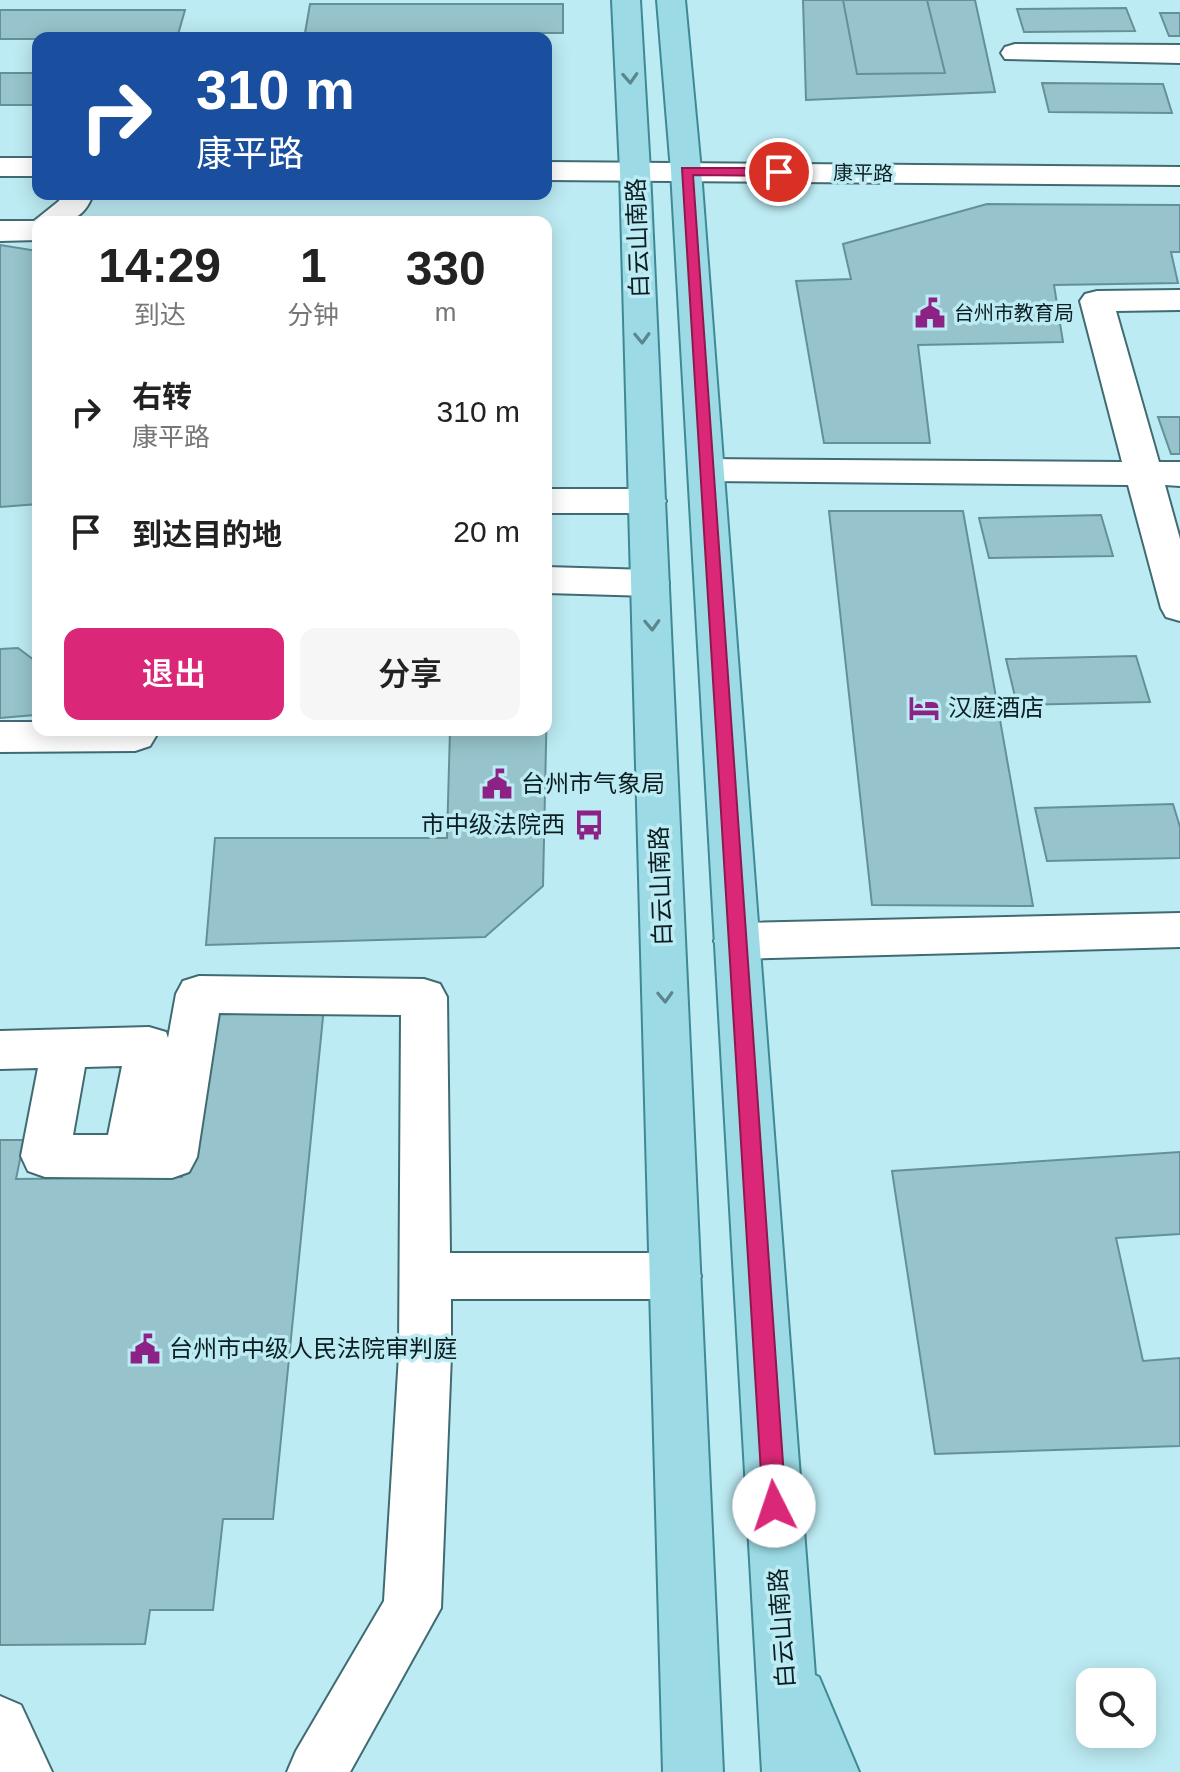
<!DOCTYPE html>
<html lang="zh">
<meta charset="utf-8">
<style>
:root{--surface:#fff;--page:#f6f6f6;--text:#222;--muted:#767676;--accent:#db2777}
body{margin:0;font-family:Helvetica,"Noto Sans SC",sans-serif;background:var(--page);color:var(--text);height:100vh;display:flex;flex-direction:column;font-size:30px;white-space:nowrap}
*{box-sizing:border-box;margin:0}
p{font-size:26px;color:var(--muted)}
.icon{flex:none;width:44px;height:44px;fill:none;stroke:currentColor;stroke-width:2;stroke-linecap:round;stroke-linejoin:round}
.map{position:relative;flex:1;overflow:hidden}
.panel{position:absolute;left:32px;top:216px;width:520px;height:520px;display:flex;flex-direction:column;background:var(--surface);border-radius:16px;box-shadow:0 4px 20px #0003}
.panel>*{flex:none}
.hud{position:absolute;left:32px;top:32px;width:520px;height:168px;border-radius:16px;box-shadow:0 4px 20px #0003;background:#1a4fa0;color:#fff;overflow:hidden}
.tools{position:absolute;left:1076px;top:1668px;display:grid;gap:16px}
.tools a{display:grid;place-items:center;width:80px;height:80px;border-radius:16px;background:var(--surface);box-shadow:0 4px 20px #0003;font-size:40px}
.pin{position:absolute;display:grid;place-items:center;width:68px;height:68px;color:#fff;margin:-34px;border:4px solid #fff;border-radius:50%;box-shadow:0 2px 8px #0007}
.me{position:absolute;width:88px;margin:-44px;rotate:356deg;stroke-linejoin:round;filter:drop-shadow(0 0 6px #0008)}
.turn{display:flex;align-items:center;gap:28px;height:168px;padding:0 32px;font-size:36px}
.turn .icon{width:104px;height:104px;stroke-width:2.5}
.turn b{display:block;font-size:56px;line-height:68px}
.eta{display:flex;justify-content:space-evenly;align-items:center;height:136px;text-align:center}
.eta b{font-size:48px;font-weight:600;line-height:56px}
.primary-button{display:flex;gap:16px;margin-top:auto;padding:16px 32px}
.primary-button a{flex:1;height:92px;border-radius:16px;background:var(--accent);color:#fff;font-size:32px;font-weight:600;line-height:92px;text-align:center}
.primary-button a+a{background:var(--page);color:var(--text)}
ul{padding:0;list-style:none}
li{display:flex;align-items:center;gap:24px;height:120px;padding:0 32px}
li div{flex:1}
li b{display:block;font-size:30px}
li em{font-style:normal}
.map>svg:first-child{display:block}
.building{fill:#97c4cc;stroke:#659098;stroke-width:2}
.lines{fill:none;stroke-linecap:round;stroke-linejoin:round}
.minor-casing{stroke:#406b72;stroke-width:4}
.major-casing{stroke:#3f8995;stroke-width:4}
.minor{fill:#fff;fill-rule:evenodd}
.major{fill:#9cdbe5;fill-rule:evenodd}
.oneway{stroke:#5b868d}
.route{fill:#db2777;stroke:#8e194d;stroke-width:2}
.labels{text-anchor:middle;stroke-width:7;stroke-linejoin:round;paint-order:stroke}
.far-street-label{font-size:20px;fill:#0c1e21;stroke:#bdebf3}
.far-poi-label{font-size:20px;fill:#0c1e21;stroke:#bdebf3;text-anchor:start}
.street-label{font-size:24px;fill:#0c1e21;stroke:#bdebf3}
.poi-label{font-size:24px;fill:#0c1e21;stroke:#bdebf3;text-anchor:start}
</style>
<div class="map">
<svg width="1180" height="1772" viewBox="0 0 1180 1772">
<rect width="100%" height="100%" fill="#bdebf3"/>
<!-- building -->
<g class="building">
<path d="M803 0H975L995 92 806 100Z"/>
<path d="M843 0H927L945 73 857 74Z"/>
<path d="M310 4H563V33H305Z"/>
<path d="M1126 8 1135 31 1024 32 1017 9Z"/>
<path d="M0 10H185L177 38 38 39H0Z"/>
<path d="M1160 13H1180V36H1169Z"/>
<rect x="0" y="73" width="38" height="32"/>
<path d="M1042 83 1163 84 1172 113 1049 112Z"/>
<path d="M987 204 1180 205V252H1171L1178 283 1054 285 1063 342 918 345 930 443H824L796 281 851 279 843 244Z"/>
<path d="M0 245 38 251V504L0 507Z"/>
<path d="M1158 417H1180V454H1171Z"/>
<path d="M829 511H963L1033 906 872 905Z"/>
<path d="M1101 515 1113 556 989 558 979 518Z"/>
<path d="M18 648 38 663 35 715 0 718V649Z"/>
<path d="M546 651 548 652 543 886 485 937 206 945 215 838H447L450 730H546Z"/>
<path d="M1136 656 1150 702 1017 705 1006 659Z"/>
<path d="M1173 804 1180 827V858L1047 861 1035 808Z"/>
<path d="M207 1007H324L273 1519H223L213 1610H150L145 1644 0 1645V1140H24L16 1179 182 1177Z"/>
<path d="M1180 1152V1234L1116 1238 1143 1361 1180 1358V1446L935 1454 892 1171Z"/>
</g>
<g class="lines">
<!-- minor casing -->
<g class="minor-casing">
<g id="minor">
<path d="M1015 44 1180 45V63L1005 59 1001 53 1005 47Z"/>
<rect x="0" y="158" width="38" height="18"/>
<path d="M546 162 1180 167V185L546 180Z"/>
<path d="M61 194H93C83 223 65 222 38 222V240L0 241V221H34L59 201Z"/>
<path d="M1180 290V310L1116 311 1159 462H1180V486L1165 485 1180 539V621L1166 617 1161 608 1128 485 706 481 693 478 688 470 693 462 706 459 1122 462 1080 301 1085 294 1097 291Z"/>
<path d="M546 489H648L661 493 666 501 661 509 648 513H546Z"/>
<path d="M546 567 650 570 664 574 669 583 664 592 650 596 546 593Z"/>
<path d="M0 722H38V730H152L156 736 150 746 135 751 0 752Z"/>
<path d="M1180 913V947L737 959 721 953 714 941 721 929 737 923Z"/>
<path d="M199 976 424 979 440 984 447 997 450 1253H675L693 1260 701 1276 693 1292 675 1299H451V1355L441 1608 350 1772H287L296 1751 384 1601 399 1355 401 1015 219 1013 197 1157 189 1172 172 1178 45 1177 28 1171 21 1156 38 1068 0 1069V1031L149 1027 166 1032 168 1038 176 994 183 981ZM122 1066 108 1135H73L85 1067Z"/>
<path d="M0 1696 21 1705 52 1772H0Z"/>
</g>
</g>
<!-- major casing -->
<g class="major-casing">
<g id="major">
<path d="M612 0H640L650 171 723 1772H663L620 171Z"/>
<path d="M657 0H685L701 171 815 1675 819 1677 859 1772H762L671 171Z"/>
</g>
</g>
<!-- minor -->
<use href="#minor" class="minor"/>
<!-- major -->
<use href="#major" class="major"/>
</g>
<!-- one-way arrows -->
<defs><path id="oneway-chevron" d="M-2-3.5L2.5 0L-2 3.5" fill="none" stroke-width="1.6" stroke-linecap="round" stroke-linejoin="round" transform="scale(2)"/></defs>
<g class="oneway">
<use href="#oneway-chevron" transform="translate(630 78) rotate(87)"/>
<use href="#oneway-chevron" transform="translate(642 338) rotate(88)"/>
<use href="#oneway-chevron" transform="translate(652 625) rotate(88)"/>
<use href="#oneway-chevron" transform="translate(665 997) rotate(88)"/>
</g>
<!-- route -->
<path class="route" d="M682 168H779L785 172 779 176 693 175 786 1506 782 1513 774 1517 766 1513 763 1506Z"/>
<!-- icons -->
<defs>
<g id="civic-bare" transform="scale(2.4)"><path d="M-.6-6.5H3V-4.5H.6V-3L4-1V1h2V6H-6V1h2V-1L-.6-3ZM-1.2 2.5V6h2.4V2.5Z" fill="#8c2286" stroke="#bdebf3" stroke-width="2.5" paint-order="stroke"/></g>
<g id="hotel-bare" transform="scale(2.4)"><path d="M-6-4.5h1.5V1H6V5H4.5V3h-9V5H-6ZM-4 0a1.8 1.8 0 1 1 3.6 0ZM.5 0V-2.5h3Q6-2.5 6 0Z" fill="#8c2286" stroke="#bdebf3" stroke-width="2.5" paint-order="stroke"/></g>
<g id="bus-bare" transform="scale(2.4)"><path d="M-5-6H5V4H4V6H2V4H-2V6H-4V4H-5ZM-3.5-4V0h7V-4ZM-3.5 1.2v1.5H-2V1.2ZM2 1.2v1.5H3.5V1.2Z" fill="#8c2286" stroke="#bdebf3" stroke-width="2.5" paint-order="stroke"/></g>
</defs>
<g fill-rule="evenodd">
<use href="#civic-bare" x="930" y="313"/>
<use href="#hotel-bare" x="924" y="708"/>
<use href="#civic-bare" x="497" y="784"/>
<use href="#bus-bare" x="589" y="825"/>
<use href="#civic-bare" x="145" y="1349"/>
</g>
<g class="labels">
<!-- far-street labels -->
<g class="far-street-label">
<text transform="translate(863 173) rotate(1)" y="7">康平路</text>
</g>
<!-- far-poi labels -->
<g class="far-poi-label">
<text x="954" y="320">台州市教育局</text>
</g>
<!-- street labels -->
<g class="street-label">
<text transform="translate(638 238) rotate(-92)" y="8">白云山南路</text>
<text transform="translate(661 886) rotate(-92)" y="8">白云山南路</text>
<text transform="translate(782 1628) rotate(-94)" y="8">白云山南路</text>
</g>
<!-- poi labels -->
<g class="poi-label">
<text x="948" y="716">汉庭酒店</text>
<text x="521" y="792">台州市气象局</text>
<text x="565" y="833" text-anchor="end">市中级法院西</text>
<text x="169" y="1357">台州市中级人民法院审判庭</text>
</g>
</g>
</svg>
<div class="tools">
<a><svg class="icon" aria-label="search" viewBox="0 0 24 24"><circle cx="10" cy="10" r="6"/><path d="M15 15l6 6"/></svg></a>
</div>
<div class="pin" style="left:779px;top:172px;background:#d93025"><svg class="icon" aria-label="arrive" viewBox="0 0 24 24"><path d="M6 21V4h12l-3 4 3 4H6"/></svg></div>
<svg class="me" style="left:774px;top:1506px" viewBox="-20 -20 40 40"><circle r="19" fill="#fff"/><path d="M0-13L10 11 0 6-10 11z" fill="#db2777"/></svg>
<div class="hud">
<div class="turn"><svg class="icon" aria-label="right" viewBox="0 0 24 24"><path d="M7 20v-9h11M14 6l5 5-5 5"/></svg><div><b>310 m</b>康平路</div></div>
</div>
<section class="panel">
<div class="eta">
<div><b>14:29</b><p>到达</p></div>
<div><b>1</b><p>分钟</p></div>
<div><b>330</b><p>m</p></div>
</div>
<ul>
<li><svg class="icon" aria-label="right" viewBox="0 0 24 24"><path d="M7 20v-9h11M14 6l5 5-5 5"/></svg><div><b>右转</b><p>康平路</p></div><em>310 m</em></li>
<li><svg class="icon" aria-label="arrive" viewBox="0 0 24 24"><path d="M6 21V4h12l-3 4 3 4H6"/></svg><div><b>到达目的地</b></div><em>20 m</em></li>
</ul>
<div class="primary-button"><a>退出</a><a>分享</a></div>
</section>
</div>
